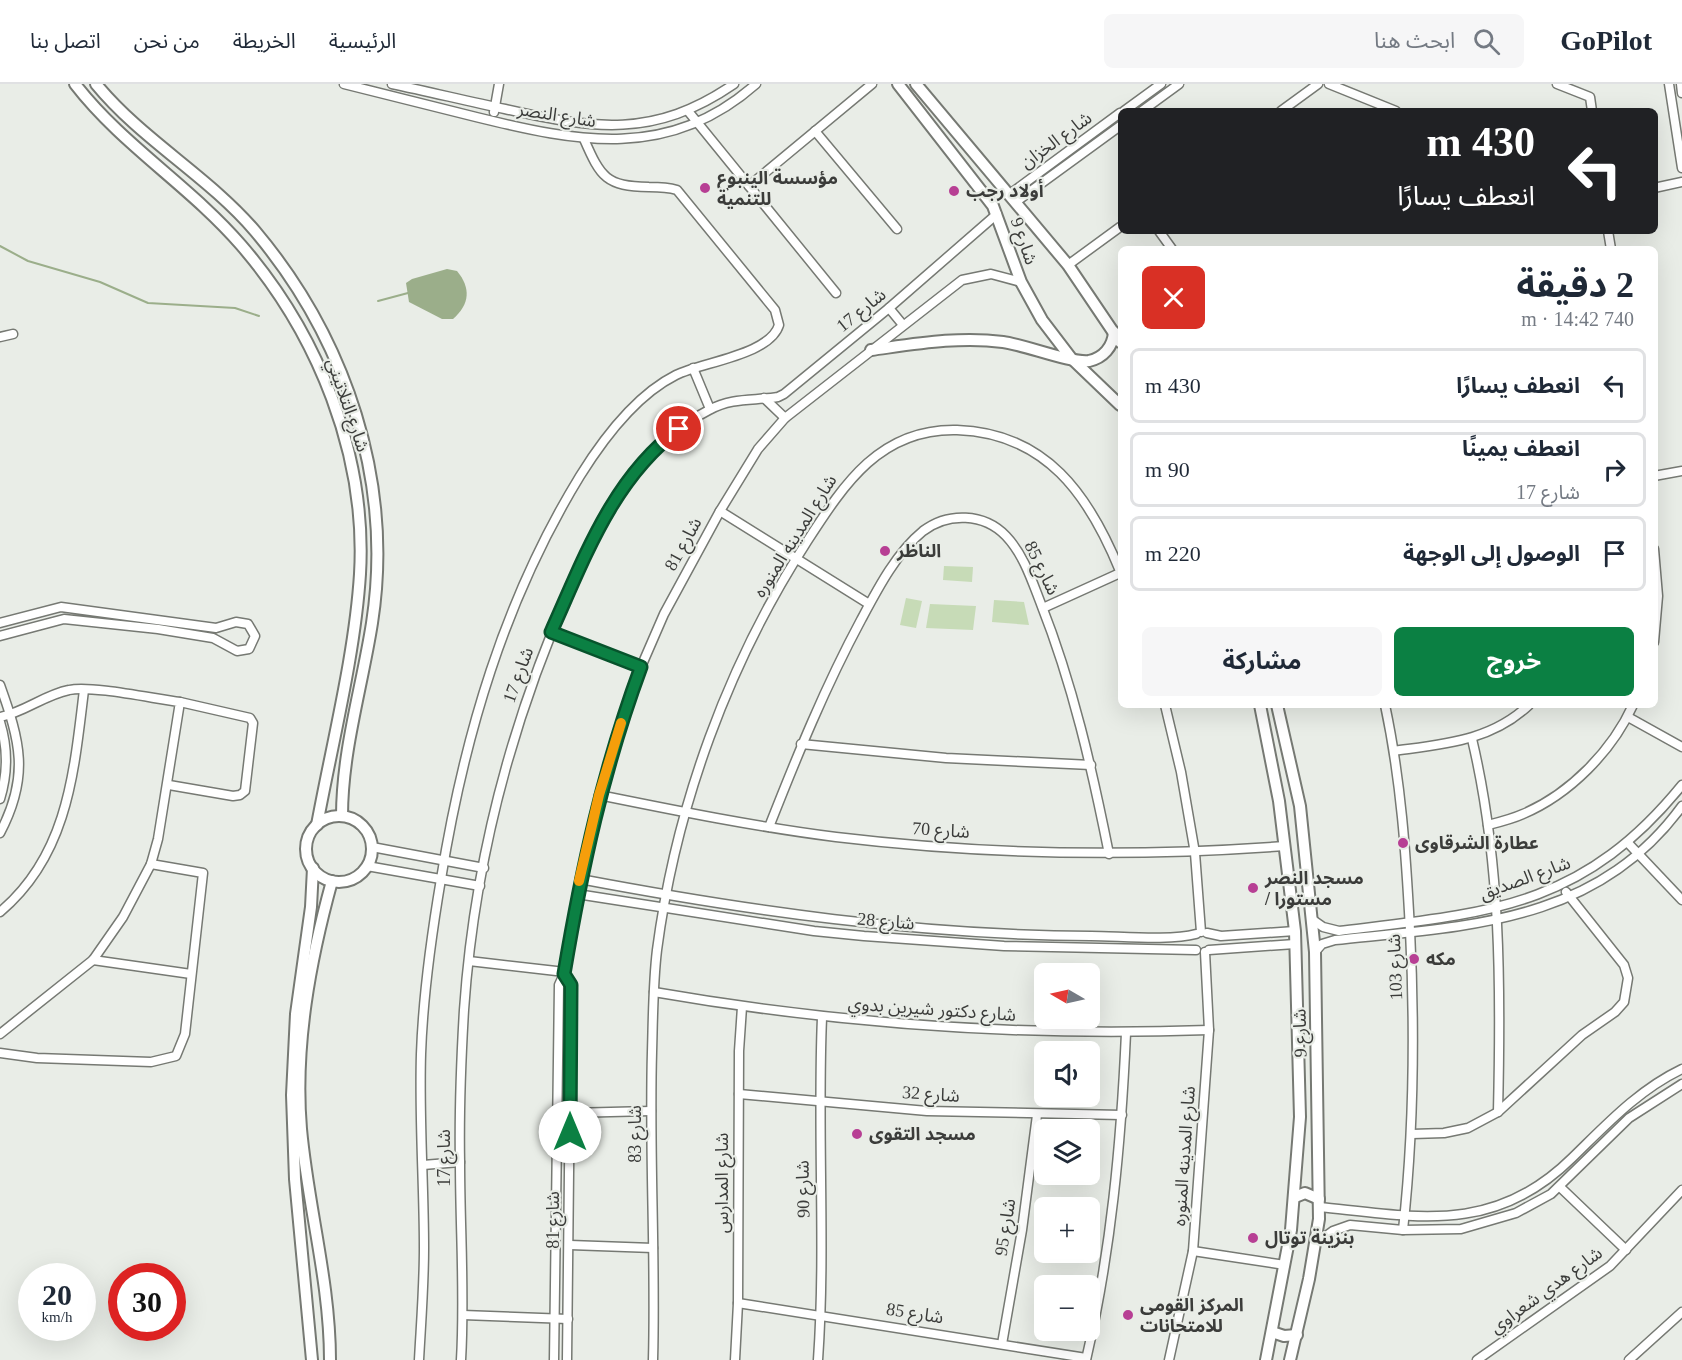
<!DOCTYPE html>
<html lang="ar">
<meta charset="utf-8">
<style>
:root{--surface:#fff;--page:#f6f6f7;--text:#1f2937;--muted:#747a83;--line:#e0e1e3;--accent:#0b8043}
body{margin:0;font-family:"Times New Roman","Noto Sans Arabic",serif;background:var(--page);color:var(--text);direction:rtl;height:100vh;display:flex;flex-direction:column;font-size:22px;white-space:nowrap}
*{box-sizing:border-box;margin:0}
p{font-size:20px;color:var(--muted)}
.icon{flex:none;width:33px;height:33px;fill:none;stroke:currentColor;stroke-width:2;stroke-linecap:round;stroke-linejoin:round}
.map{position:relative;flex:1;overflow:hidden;direction:ltr}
.panel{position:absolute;left:1118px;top:162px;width:540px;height:462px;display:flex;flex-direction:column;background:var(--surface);border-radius:9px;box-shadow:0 6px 24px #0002;direction:rtl}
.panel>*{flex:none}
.guide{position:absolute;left:1118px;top:24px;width:540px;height:126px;border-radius:9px;box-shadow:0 6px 24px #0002;direction:rtl;background:#202124;color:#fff;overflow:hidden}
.needle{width:39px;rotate:279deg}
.fabs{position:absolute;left:1034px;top:879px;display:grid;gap:12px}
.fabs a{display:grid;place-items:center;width:66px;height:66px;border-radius:9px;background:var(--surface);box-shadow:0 6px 24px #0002;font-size:30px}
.speed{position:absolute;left:18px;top:1179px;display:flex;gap:12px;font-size:30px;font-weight:700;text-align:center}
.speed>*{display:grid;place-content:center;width:78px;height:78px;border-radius:50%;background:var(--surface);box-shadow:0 6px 24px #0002;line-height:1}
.speed small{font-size:15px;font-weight:400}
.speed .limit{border:9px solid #d22;background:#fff;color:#111}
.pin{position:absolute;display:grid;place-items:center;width:51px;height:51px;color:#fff;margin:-26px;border:3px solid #fff;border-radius:50%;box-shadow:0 2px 6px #0007}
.me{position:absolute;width:66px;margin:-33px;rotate:0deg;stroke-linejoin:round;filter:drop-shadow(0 0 4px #0008)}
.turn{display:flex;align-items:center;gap:21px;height:126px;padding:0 24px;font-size:27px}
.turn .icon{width:78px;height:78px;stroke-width:2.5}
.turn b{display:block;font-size:42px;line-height:51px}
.round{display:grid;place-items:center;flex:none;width:63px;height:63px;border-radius:9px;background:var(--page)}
.head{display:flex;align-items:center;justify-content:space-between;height:102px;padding:0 24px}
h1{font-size:36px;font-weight:700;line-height:45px}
.button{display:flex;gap:12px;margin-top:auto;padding:12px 24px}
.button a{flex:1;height:69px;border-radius:9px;background:var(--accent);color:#fff;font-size:24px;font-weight:700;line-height:69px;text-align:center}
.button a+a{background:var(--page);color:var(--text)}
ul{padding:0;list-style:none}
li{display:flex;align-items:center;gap:18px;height:75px;margin:0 12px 9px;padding:0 12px;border:3px solid var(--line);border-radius:9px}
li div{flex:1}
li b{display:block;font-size:22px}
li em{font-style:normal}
header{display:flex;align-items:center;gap:36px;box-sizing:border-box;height:84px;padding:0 30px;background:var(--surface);border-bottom:2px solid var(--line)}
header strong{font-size:28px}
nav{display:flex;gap:33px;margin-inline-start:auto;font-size:21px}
.search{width:420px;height:54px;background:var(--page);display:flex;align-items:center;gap:15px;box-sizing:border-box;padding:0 21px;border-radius:9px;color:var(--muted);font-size:22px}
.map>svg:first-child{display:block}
.green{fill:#c7dbb7}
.water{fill:#9bae8a}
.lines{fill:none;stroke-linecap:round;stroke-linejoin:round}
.stream{stroke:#9bae8a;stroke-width:2}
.minor-casing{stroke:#767973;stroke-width:11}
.major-casing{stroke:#767973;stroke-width:14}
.minor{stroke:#fff;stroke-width:8}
.major{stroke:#fff;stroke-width:10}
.route-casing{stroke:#07532c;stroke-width:15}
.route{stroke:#0b8043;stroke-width:10}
.slow{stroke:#f59e0b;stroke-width:10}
.poi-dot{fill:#b73f94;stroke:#e9ede7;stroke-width:2}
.labels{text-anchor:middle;stroke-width:4.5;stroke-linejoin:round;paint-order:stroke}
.street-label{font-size:18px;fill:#3b3c3a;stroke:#e9ede7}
.poi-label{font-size:18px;font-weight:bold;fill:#3b3c3a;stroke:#e9ede7;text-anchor:start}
</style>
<header>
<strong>GoPilot</strong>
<div class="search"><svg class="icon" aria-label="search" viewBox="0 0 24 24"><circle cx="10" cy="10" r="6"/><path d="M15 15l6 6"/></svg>ابحث هنا</div>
<nav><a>الرئيسية</a><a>الخريطة</a><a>من نحن</a><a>اتصل بنا</a></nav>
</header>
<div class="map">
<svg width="1682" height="1276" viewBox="0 0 1682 1276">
<rect width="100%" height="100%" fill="#e9ede7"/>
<!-- green -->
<g class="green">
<path d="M944 482 973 483 972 498 943 496Z"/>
<path d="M906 514 922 517 916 544 900 541Z"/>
<path d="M994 516 1024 518 1029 541 992 538Z"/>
<path d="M930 520 976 522 973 546 926 544Z"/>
</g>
<!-- water -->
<path class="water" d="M447 185 457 187C471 204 470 220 453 235H442L409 218 406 199 412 195Z"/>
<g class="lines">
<!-- stream -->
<g class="stream">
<path d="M0 162 28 177 100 198 148 219 235 224 259 232"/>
<path d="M378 217 408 209"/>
</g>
<!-- minor casing -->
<g class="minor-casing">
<g id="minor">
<path d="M344 0C388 11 432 22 476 33 578 58 669 77 756 0"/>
<path d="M392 0C430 8 467 17 505 25 594 45 654 55 734 0"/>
<path d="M1329 0 1396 27"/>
<path d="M1557 0 1590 13 1592 27"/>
<path d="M1669 0 1682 84"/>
<path d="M1681 0 1682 9"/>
<path d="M688 27 836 209"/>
<path d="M1124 27 1161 0"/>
<path d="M1142 27 1179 0"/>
<path d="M1281 27 1318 0"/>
<path d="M494 28 499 0"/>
<path d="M815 47 897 145"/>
<path d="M749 102 872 0"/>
<path d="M1654 104 1682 98"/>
<path d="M1010 110 1120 29"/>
<path d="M1017 117 1120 42"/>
<path d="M1159 147 1172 165"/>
<path d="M1608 147 1611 165"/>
<path d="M1068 181 1120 143"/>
<path d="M889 224 903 241"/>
<path d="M0 253 13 250"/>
<path d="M693 284 710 325"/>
<path d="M764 314 785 334"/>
<path d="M1654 392 1682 387"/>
<path d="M720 427 869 520"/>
<path d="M1654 465 1658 512 1654 558"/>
<path d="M1043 524 1120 489"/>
<path d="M0 539 61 523 216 544 236 538 248 540 255 552 249 565 237 567 213 554 158 545 64 535 0 552"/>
<path d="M551 548 641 583"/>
<path d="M0 601C20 657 30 692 0 749"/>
<path d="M1165 621 1181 688 1195 769 1201 848"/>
<path d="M1385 621C1401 696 1406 770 1410 846 1415 947 1414 1046 1403 1146"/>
<path d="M0 633C25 628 44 611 69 606 91 601 155 615 180 618L158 755 151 780 123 833 93 876 0 950"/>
<path d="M1628 633 1682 663"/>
<path d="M0 638C8 664 8 689 0 715"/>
<path d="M1472 655C1501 777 1501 903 1498 1028"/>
<path d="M801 660 946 674 1091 681"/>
<path d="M1394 667C1444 660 1491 657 1529 621"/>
<path d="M169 701 233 712 240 711 245 707 253 639 250 634 180 618"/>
<path d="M599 711C678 727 757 743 836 753 985 771 1136 773 1285 762"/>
<path d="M1488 741C1500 738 1512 735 1523 730 1570 710 1612 667 1633 621"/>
<path d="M769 743C797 672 825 603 861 536 877 506 896 469 923 447 948 428 984 429 1006 452 1024 471 1032 497 1041 520 1073 601 1092 685 1109 770"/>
<path d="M1628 759 1682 816"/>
<path d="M372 763 484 784"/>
<path d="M367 782 480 802"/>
<path d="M580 795C749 827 918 851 1091 852 1119 852 1170 857 1196 850"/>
<path d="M577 810 814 847 864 852 1004 862 1196 866"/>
<path d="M0 828C68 771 74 688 84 606"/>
<path d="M1313 836 1323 843 1339 847C1487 829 1581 825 1682 701"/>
<path d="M1207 849 1221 852 1295 847"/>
<path d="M1209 866 1295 860"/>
<path d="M1315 868 1322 860 1335 856C1466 842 1596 840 1682 722"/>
<path d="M93 876 191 890"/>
<path d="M469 877 565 888"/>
<path d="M564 890 571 901 567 1276"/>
<path d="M654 908C838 940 1022 953 1209 946"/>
<path d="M0 969 37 974 151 978 176 972 185 950 203 789 151 780"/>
<path d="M739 1010 927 1027 1122 1031"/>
<path d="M570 1029 651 1027"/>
<path d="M1412 1050 1444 1049 1468 1044 1498 1028 1582 951 1615 928 1624 918 1628 894 1624 881 1566 808"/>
<path d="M423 1081 460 1078"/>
<path d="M1560 1103 1626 1166"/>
<path d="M1319 1123C1417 1133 1494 1151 1572 1074 1606 1041 1638 1006 1682 985"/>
<path d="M1315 1160 1333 1147 1350 1141 1403 1146 1461 1145 1516 1129 1551 1110 1629 1034 1682 1000"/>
<path d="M570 1161 653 1164"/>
<path d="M1193 1167 1285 1181"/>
<path d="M738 1219 1086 1274"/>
<path d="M463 1231 568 1235"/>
<path d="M1002 1260 1022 1146 1037 1031"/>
<path d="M419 1276C421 1239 424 1202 424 1164 424 1100 419 1035 421 970 423 911 431 854 441 795 464 653 504 516 580 392 603 355 636 311 676 291 702 278 770 271 779 241L775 226 677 106C667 103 658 103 649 103 606 102 601 94 584 55"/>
<path d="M461 1276C465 1210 460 1145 460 1079 459 1028 461 977 464 926 474 780 512 636 571 503 589 464 606 423 634 388 654 363 680 341 709 326 733 313 754 317 778 313L784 310 889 224 997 130"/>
<path d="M554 1276 559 901 564 890 580 795 618 647 641 583 664 530 720 427 758 365 785 334 962 196 991 190 1021 198"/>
<path d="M653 1276C656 1173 649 1071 652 968 653 934 653 899 657 866 676 722 728 580 806 459 843 402 879 344 957 346 1046 349 1089 411 1120 487"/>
<path d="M735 1276 738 1219 739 967 742 923"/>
<path d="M818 1276C826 1162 817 1048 822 934"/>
<path d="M1086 1276C1111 1168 1121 1060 1126 949"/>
<path d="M1169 1276 1193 1167 1209 946 1205 868"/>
<path d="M1477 1276 1610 1182 1682 1106"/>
<path d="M1629 1276 1682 1228"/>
</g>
</g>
<!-- major casing -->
<g class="major-casing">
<g id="major">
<path d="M75 0C122 61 190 102 241 161 318 250 367 371 360 490 355 570 332 660 317 741"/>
<path d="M96 0C142 56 208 92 255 147 346 255 394 398 372 539 362 603 342 667 342 732"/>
<path d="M898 0 993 122 1021 198 1042 236 1071 274 1120 321"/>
<path d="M916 0 1068 181 1120 258"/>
<path d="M871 266C915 260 959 252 1003 258 1026 261 1069 279 1089 277 1103 274 1113 263 1114 248"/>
<path d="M1260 621 1279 717 1295 847 1300 1033 1291 1146 1266 1276"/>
<path d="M1277 621 1300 722 1315 868 1319 1135 1309 1195 1290 1276"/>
<circle cx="339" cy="765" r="33"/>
<path d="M1295 1113 1305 1109 1319 1115"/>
<path d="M1272 1248 1284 1252 1297 1251"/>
<path d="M312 1276 295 1095 292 1011 296 930 311 823 313 784"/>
<path d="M330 1276C330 1198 308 1123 301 1045 294 962 310 877 332 797"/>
</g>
</g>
<!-- minor -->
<use href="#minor" class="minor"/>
<!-- major -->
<use href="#major" class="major"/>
</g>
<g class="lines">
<!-- route casing -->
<g class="route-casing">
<path id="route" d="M570 1048 571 901 564 890C582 783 603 686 641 583L551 548C584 475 612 395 679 345"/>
</g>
<!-- route -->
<use href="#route" class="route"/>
<!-- slow -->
<path class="slow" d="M579 797 599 711 621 639"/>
</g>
<!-- markers -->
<g class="poi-dot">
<circle cx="705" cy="104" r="6"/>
<circle cx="954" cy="107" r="6"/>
<circle cx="885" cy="467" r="6"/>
<circle cx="1403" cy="759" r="6"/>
<circle cx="1253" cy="804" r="6"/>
<circle cx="1414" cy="875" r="6"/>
<circle cx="857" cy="1050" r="6"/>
<circle cx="1253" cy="1154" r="6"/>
<circle cx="1128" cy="1231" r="6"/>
</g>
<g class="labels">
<!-- street labels -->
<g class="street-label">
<text transform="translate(557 31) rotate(9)" y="6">شارع النصر</text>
<text transform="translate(1056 56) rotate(-36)" y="6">شارع الخزان</text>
<text transform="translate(1024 157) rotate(71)" y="6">شارع 9</text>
<text transform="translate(861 226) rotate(-39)" y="6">شارع 17</text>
<text transform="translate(348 321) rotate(71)" y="6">شارع التلاتيني</text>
<text transform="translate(795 452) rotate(-58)" y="6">شارع المدينه المنوره</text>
<text transform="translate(683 460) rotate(-61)" y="6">شارع 81</text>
<text transform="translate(1042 484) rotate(64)" y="6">شارع 85</text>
<text transform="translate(518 591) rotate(-70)" y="6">شارع 17</text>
<text transform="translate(941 746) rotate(4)" y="6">شارع 70</text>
<text transform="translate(1525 794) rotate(-20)" y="6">شارع الصديق</text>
<text transform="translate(886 837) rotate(5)" y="6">شارع 28</text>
<text transform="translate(1395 883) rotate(-92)" y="6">شارع 103</text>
<text transform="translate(932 925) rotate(4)" y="6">شارع دكتور شيرين بدوي</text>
<text transform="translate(1300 949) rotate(-91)" y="6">شارع 9</text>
<text transform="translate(931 1010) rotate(4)" y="6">شارع 32</text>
<text transform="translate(635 1050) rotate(-90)" y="6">شارع 83</text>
<text transform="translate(1184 1072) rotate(-86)" y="6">شارع المدينه المنوره</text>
<text transform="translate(444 1074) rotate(-90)" y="6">شارع 17</text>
<text transform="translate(722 1099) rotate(-90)" y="6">شارع المدارس</text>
<text transform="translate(803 1105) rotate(-91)" y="6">شارع 90</text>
<text transform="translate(553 1136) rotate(-90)" y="6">شارع 81</text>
<text transform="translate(1005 1143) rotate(-81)" y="6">شارع 95</text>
<text transform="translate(1546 1206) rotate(-36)" y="6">شارع هدي شعراوي</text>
<text transform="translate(915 1229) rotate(9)" y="6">شارع 85</text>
</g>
<!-- poi labels -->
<g class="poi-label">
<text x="717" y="100">مؤسسة الينبوع<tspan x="717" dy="21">للتنمية</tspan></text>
<text x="966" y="113">أولاد رجب</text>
<text x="897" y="473">الناظر</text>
<text x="1415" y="765">عطارة الشرقاوى</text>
<text x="1265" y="800">مسجد النصر<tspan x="1265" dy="21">/ مستورا</tspan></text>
<text x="1426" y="881">مكه</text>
<text x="869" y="1056">مسجد التقوى</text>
<text x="1265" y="1160">بنزينة توتال</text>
<text x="1140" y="1227">المركز القومى<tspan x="1140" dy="21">للامتحانات</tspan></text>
</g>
</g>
</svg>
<div class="fabs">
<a><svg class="needle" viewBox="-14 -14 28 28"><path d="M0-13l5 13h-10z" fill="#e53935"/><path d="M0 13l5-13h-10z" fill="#747a83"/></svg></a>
<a><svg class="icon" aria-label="sound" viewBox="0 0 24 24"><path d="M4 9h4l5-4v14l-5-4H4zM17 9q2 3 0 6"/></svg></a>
<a><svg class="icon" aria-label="layers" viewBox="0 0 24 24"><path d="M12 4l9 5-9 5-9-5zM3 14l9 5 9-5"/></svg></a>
<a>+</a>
<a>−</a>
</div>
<div class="speed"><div>20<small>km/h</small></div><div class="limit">30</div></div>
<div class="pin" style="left:679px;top:345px;background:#d93025"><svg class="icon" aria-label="arrive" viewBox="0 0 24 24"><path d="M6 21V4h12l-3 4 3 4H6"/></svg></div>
<svg class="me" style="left:570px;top:1048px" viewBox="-20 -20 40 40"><circle r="19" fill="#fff"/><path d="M0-13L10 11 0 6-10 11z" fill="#0b8043"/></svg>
<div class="guide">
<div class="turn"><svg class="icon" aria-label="left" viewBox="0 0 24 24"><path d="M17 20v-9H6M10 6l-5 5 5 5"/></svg><div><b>430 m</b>انعطف يسارًا</div></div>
</div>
<section class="panel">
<div class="head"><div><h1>2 دقيقة</h1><p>740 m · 14:42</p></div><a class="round" style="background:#d93025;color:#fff"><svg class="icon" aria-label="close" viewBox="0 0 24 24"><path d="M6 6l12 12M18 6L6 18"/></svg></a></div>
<ul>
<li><svg class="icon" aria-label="left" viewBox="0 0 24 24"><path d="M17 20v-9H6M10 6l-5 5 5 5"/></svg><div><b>انعطف يسارًا</b></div><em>430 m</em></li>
<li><svg class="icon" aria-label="right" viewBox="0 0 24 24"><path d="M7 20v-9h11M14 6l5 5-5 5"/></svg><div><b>انعطف يمينًا</b><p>شارع 17</p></div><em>90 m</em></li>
<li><svg class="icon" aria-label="arrive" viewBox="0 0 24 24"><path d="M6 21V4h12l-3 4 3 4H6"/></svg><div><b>الوصول إلى الوجهة</b></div><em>220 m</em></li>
</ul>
<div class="button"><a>خروج</a><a>مشاركة</a></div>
</section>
</div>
